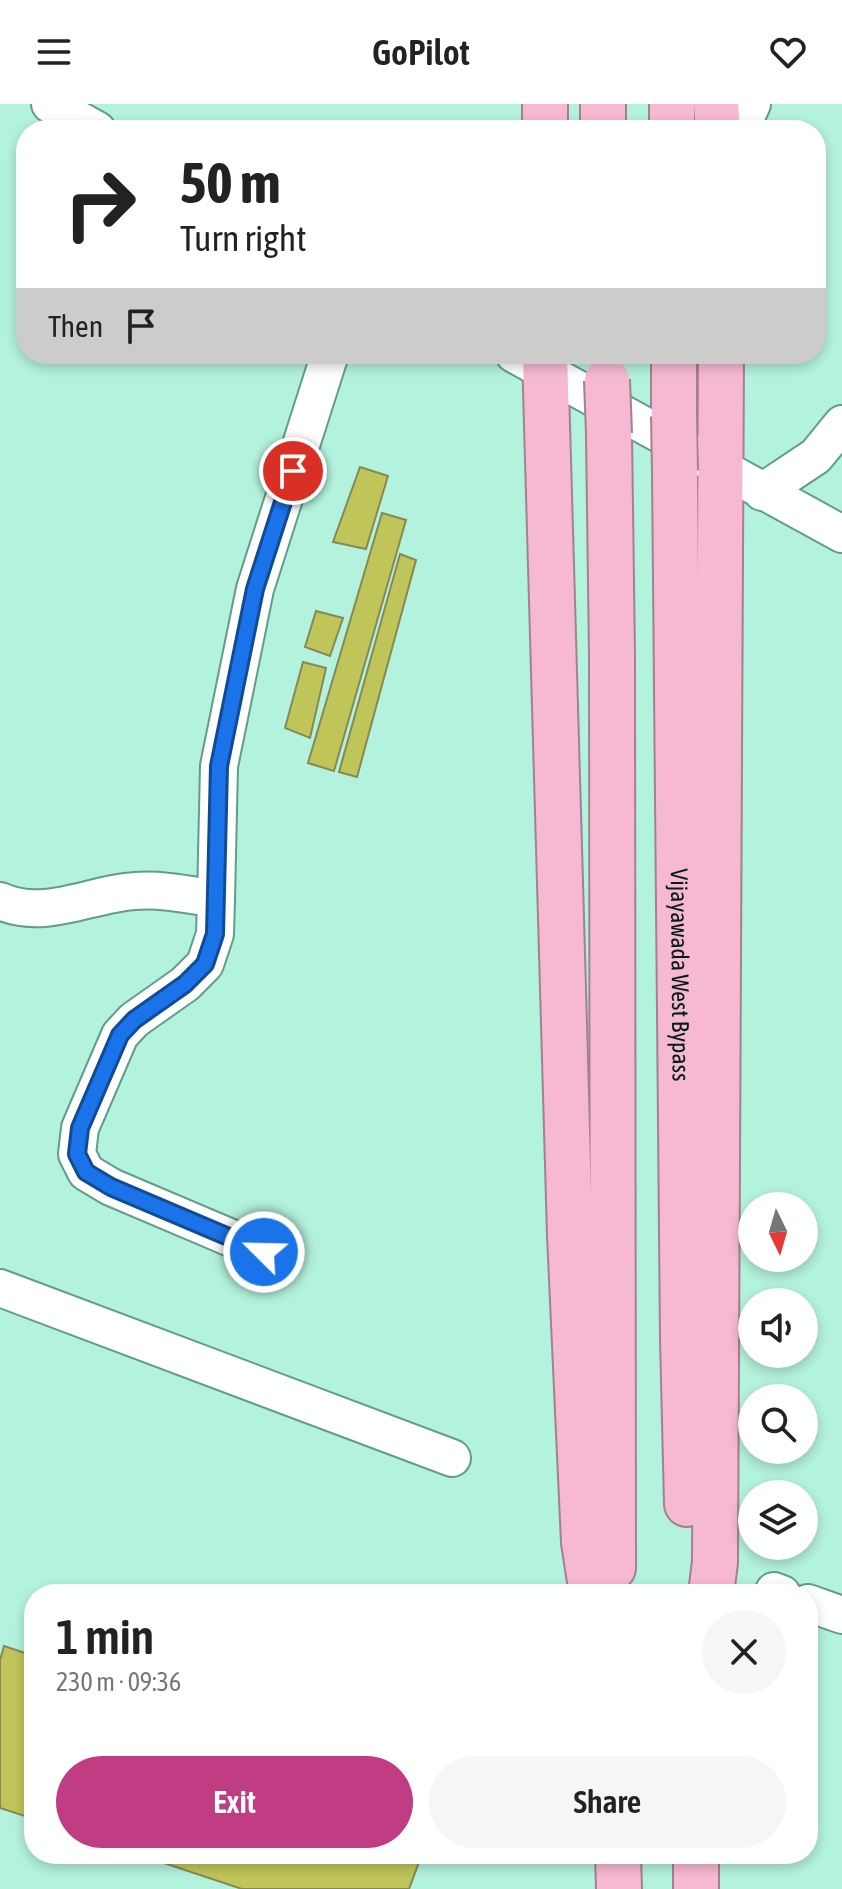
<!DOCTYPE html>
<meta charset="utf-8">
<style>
:root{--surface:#fff;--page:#f6f6f6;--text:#222;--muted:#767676;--accent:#c03d84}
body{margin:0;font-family:"Asap Condensed",sans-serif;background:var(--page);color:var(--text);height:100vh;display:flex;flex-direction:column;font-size:30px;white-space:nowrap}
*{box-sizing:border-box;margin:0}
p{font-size:26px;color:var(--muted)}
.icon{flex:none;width:44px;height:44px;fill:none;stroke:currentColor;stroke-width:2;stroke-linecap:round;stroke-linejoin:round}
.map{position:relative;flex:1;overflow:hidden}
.panel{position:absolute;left:24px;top:1480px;width:794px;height:280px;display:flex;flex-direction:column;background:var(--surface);border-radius:32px;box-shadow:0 4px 12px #0003}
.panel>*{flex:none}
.banner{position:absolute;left:16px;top:16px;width:810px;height:244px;border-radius:32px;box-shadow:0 4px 12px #0003;background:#fff;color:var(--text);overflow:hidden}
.needle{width:52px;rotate:175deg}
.buttons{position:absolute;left:738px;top:1088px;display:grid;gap:16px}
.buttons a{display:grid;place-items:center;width:80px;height:80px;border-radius:50%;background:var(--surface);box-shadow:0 4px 12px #0003;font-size:40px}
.pin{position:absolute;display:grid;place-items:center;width:68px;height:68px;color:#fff;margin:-34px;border:4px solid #fff;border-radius:50%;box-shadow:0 2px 8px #0007}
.me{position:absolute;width:88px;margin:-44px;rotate:293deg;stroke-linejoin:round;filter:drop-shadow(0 0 6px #0008)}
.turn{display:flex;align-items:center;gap:28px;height:168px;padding:0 32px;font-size:36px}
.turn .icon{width:104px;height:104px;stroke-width:2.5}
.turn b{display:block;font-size:56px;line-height:68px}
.then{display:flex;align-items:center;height:76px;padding:0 32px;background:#0003;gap:16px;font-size:30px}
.round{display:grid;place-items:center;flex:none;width:84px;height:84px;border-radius:42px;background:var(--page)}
.summary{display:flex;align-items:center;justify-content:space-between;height:136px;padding:0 32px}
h1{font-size:48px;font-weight:600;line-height:60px}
.action{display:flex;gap:16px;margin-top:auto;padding:16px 32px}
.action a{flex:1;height:92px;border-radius:48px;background:var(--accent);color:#fff;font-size:32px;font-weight:600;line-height:92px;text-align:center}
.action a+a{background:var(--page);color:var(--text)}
header{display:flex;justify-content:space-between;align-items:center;height:104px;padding:0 32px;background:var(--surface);font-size:36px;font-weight:600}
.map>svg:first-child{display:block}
.building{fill:#c0c559;stroke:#868957;stroke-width:2}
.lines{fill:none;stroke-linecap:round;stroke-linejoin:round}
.minor-casing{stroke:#619d8a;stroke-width:40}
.highway-casing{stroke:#a28190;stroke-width:48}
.minor{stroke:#fff;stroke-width:36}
.highway{stroke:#f7b8d3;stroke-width:44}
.highway-bridge-casing{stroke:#a28190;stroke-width:48;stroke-linecap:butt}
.highway-bridge{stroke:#f7b8d3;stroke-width:44}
.route-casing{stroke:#114b97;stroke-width:20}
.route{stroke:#1a73e8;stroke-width:14}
.labels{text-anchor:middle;stroke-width:6;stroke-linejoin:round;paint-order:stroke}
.street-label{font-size:24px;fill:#031c15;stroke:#fff}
</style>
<header><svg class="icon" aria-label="menu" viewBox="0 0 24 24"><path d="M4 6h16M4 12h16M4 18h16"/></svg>GoPilot<svg class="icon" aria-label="heart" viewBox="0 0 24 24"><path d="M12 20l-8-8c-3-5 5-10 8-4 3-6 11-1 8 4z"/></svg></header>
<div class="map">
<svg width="842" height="1785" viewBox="0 0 842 1785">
<rect width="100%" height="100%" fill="#b3f2dc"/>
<!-- building -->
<g class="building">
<path d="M360 363 388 372 366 445 333 438Z"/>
<path d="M382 409 406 416 334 667 308 659Z"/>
<path d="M400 450 416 456 357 673 339 668Z"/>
<path d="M316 507 343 514 330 552 305 543Z"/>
<path d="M303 558 326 564 310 634 285 624Z"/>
<path d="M4 1542 34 1552V1715L0 1704V1556Z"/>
<path d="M137 1750H422L409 1785H242Z"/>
</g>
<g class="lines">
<!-- minor casing -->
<g class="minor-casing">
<g id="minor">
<path d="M50 0 97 26"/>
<path d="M740 26 752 0"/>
<path d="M514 250 842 430"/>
<path d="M762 388 816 352 842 320"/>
<path d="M216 795 215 830 205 860 185 880 134 916 120 931 80 1024 77 1050 86 1068 111 1083 264 1148"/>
<path d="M0 797C45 817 89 790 135 787 162 785 190 791 216 795L219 662 255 485 330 250"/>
<path d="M0 1184 452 1354"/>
<path d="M774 1487 782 1490"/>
<path d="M808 1499 842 1511"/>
</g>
</g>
<!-- highway casing -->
<g class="highway-casing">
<g id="highway">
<path d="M603 0V26"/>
<path d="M672 0V26"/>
<path d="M716 0 718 26"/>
<path d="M545 26V0"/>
<path d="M545 250 570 1131 584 1438 592 1490"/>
<path d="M674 250V312"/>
<path d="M609 330 612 551 613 1464"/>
<path id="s1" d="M675 367 683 1235 687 1400"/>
<path d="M711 1490 715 1458 721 250"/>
<path d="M618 1750 619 1785"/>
<path d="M696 1750V1785"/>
</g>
</g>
<!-- minor -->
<use href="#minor" class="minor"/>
<!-- highway -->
<use href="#highway" class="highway"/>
<!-- highway-bridge casing -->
<g class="highway-bridge-casing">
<g id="highway-bridge">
<path d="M607 276 609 330"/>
<path d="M674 312 675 367"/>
</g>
</g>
<!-- highway-bridge -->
<use href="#highway-bridge" class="highway-bridge"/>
</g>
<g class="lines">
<!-- route casing -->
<g class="route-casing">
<path id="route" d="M264 1148 111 1083 86 1068 77 1050 80 1024 120 931 134 916 185 880 205 860 215 830 219 662 255 485 293 367"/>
</g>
<!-- route -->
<use href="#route" class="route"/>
</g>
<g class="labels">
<!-- street labels -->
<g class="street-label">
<text dy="8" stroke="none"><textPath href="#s1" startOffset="504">Vijayawada West Bypass</textPath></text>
</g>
</g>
</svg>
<div class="buttons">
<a><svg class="needle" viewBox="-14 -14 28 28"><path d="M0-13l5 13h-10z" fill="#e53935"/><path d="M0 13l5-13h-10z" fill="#767676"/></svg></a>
<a><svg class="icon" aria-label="sound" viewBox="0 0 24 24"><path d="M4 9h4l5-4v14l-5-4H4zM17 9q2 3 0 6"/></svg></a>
<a><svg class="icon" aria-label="search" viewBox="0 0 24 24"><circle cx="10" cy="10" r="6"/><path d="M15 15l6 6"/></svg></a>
<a><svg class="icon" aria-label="layers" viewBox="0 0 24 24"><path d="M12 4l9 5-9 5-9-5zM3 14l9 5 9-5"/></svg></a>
</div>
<div class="pin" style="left:293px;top:367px;background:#d93025"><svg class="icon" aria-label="arrive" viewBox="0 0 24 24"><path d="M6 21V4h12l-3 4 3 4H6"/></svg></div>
<svg class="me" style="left:264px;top:1148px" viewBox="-20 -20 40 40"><circle r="17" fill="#1a73e8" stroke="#fff" stroke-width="3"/><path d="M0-11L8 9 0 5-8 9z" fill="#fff"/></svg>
<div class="banner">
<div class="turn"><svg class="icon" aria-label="right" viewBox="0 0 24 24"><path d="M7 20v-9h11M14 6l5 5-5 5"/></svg><div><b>50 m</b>Turn right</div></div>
<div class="then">Then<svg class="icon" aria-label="arrive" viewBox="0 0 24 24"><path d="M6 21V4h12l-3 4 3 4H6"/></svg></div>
</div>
<section class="panel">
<div class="summary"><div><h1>1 min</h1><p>230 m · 09:36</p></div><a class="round"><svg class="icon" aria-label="close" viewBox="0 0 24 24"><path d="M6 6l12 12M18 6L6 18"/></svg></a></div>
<div class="action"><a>Exit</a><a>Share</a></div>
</section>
</div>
